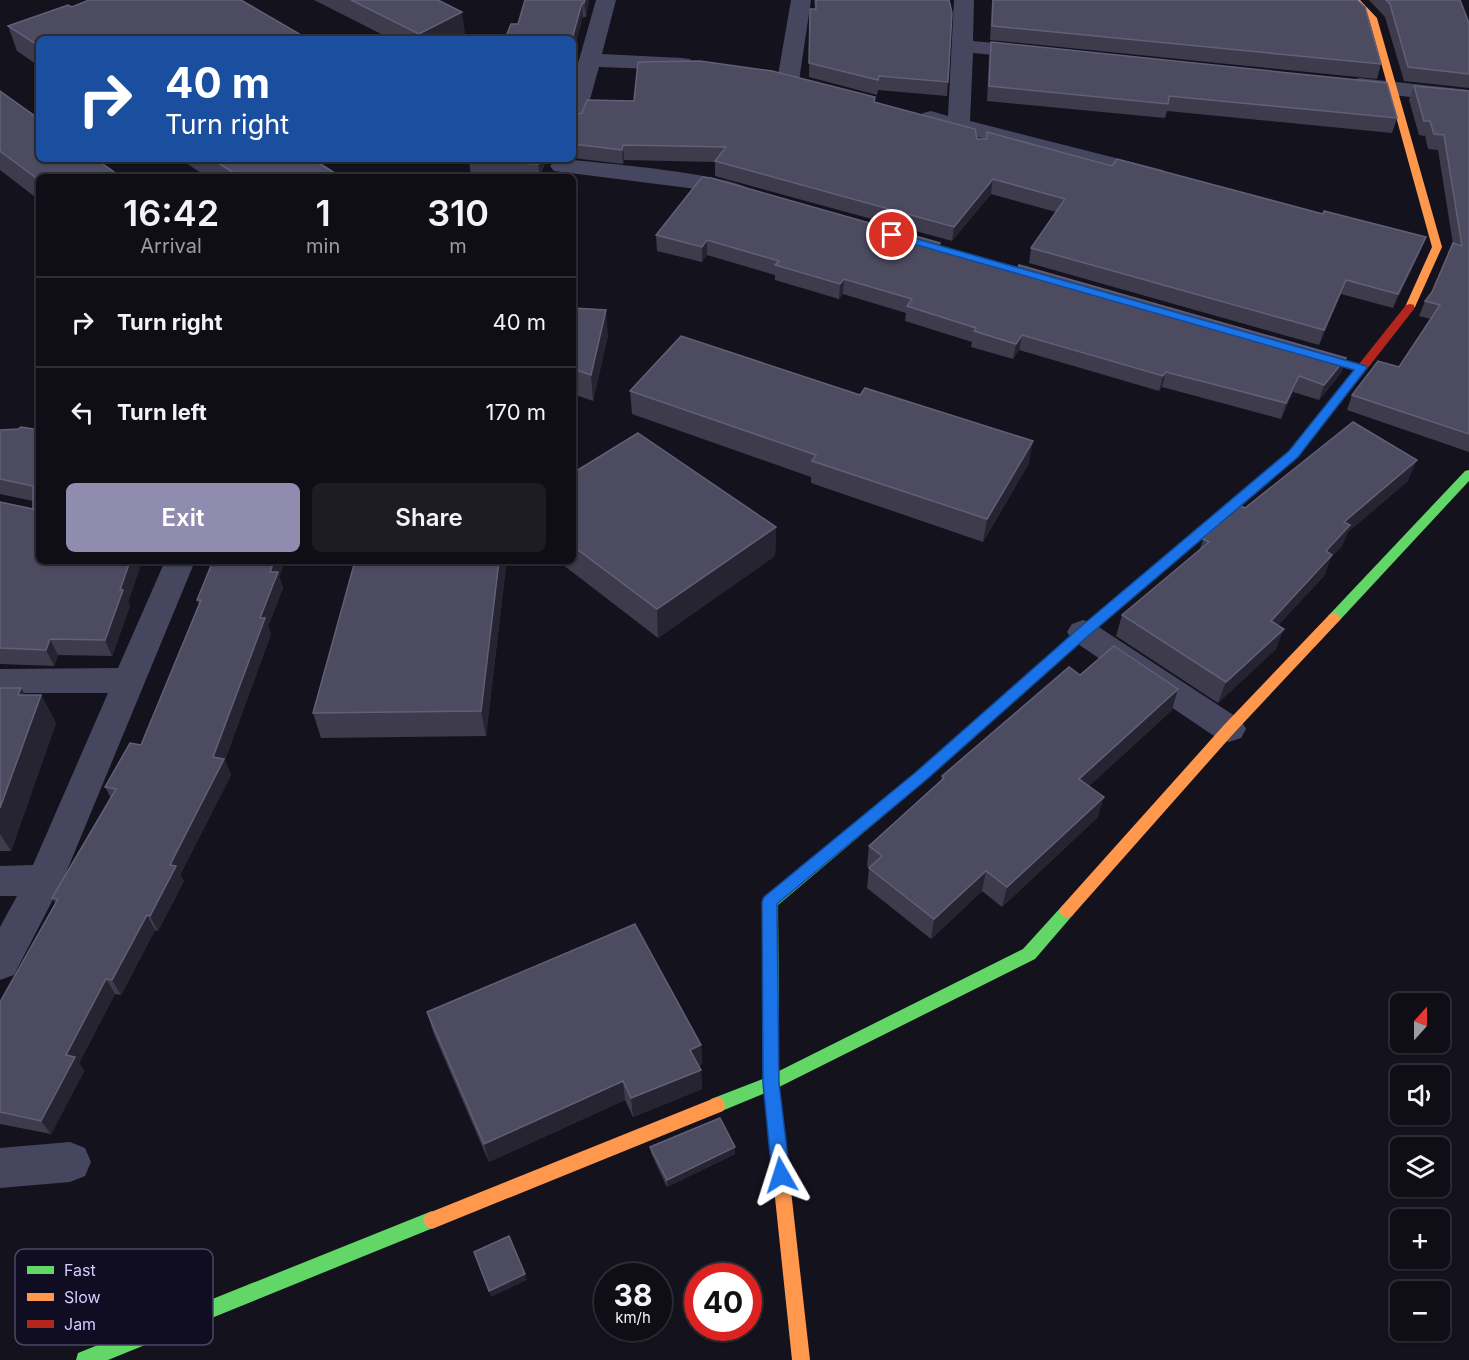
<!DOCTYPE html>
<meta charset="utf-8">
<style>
:root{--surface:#0f0e16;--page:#1d1c23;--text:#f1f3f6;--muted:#9b9ca1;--line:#2f2e35;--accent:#8f8cb0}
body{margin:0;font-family:Inter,sans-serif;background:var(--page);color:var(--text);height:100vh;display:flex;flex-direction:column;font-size:22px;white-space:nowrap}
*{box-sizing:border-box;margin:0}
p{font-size:20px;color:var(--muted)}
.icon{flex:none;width:33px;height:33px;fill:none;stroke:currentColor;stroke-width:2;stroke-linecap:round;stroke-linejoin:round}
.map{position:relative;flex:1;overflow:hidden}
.side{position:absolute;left:36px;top:174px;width:540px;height:390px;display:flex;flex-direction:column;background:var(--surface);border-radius:9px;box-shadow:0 2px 4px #0004,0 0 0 2px var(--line)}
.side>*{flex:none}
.guide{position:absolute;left:36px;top:36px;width:540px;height:126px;border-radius:9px;box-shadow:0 2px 4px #0004,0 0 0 2px var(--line);background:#1a4fa0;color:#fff;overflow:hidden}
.needle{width:39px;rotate:21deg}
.fabs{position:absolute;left:1390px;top:993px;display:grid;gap:12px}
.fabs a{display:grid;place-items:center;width:60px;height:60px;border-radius:9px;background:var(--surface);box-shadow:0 2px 4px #0004,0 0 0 2px var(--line);font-size:30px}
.speed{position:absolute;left:594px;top:1263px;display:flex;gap:12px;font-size:30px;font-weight:700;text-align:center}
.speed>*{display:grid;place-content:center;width:78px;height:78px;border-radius:50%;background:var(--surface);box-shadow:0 2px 4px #0004,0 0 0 2px var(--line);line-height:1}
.speed small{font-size:15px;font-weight:400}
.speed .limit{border:9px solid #d22;background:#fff;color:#111}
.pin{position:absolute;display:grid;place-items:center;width:51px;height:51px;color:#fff;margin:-26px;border:3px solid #fff;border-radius:50%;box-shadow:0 2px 6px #0007}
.me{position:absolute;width:66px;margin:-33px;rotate:354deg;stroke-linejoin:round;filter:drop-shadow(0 0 4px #0008)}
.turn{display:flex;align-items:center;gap:21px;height:126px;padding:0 30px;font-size:27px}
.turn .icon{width:78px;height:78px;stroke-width:2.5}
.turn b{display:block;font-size:42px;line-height:51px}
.eta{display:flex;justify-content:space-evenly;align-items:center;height:102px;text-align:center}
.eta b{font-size:36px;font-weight:600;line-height:42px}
.button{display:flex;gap:12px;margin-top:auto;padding:12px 30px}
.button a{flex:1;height:69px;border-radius:9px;background:var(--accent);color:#fff;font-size:24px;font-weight:600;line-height:69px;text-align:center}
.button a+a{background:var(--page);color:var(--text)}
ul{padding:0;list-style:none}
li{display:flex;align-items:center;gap:18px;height:90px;padding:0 30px;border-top:2px solid var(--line)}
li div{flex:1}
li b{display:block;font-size:22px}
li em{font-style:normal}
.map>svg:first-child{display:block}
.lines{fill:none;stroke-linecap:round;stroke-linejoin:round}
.street{fill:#46465e;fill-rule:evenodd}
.fast{fill:#63d668;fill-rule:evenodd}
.slow{fill:#ff974d;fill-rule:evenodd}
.jam{fill:#b3261e;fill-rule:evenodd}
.wall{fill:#3d3b4c}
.shaded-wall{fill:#262431}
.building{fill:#4d4b60;stroke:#625f79;stroke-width:1.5}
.route{fill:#1a73e8;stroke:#114b97;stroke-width:1.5}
.key{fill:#100d22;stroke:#4a4764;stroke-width:1.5}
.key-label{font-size:16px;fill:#d1ceff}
</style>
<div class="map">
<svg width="1469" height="1360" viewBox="0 0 1469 1360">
<rect width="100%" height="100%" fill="#14121d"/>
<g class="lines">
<!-- street -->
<g class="street">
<path d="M596 0H616L602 54 682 58 690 59 693 64 690 69 682 70 599 67 584 121 581 126 573 128V81Z"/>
<path d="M791 0H811L799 81 796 86 788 88 780 86 777 81Z"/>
<path d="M954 0H974L973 41 1036 47 1044 48 1047 53 1044 58 1036 59 973 53 970 121 1163 170 1167 175 1163 180 1155 182 923 123 920 118 923 113 931 111 948 116Z"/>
<path d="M1359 78 1469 90V104L1351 90 1348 85 1351 80Z"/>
<path d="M562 159C592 162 740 174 753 192L749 197 741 199 712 191 554 171 550 166 554 161Z"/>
<path d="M165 561H195L63 880 14 975 0 980V927L17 896H0V866L33 865 108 693H0V669L118 668Z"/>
<path d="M1083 620 1094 624 1241 720 1246 729 1241 738 1229 742 1217 738 1072 640 1067 632 1072 624Z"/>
<path d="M70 1142 85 1148 91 1162 85 1176 70 1182 0 1188V1148Z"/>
</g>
<!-- fast -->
<g class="fast">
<path d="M1309 431 1315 435 1298 457 1088 635 926 780 778 905 779 1015 777 1020 771 1022 765 1020 763 1015 762 902 765 897 916 772 1078 629 1290 451 1305 432Z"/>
<path d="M1469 470V481L1339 621H1329L1327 618 1329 615 1465 471Z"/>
<path d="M1067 904 1072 906 1075 911 1072 916 1035 959 777 1088 717 1113 711 1111 709 1105 711 1099 765 1078 1023 949 1062 906Z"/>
<path d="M432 1211 438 1214 441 1220 438 1226 108 1360H76L78 1353Z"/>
</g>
<!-- slow -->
<g class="slow">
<path d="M1346 0H1360L1377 18 1442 247 1415 307 1410 310 1405 307 1432 247 1369 19 1354 4Z"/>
<path d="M1334 613 1339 615 1341 618 1339 621 1234 733 1072 916 1067 918 1062 916 1059 911 1062 906 1224 725 1329 615Z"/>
<path d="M771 1008 777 1010 779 1015V1083L810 1360H792L763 1083V1015L765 1010Z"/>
<path d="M717 1097 723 1099 725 1105 723 1111 432 1229 426 1226 423 1220 426 1214Z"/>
</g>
<!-- jam -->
<path class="jam" d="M1410 304 1414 305V309L1313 438H1305L1303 435 1305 432 1406 305Z"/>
</g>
<!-- wall -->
<g class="wall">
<path d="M314 0H438L465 33 453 39H391Z"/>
<path d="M525 0H589L586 17 518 24Z"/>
<path d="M814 0H949L948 82 947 96 878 90 877 95 809 77 810 12 815 9Z"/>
<path d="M992 0H1357L1381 64 1377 79 990 40Z"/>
<path d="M1369 0H1460L1469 23V88L1404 81 1385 17Z"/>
<path d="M72 7 39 39V66L17 51 8 26Z"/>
<path d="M991 42 1397 118 1392 133 1167 111 1165 118 987 101 989 57Z"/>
<path d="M1414 86 1469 91V452L1347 410 1352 395 1399 367 1431 319 1419 316 1425 301 1432 292 1453 244 1438 150 1428 149 1425 136 1419 135 1409 100Z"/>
<path d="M0 91 39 177V200L0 170Z"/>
<path d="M875 97V102L977 139H986L987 132 1420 252 1393 308 1341 294 1319 345 1029 263 1031 248 1056 212 991 194 952 241 715 176V162L624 160 623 164 573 158V115L634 101Z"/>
<path d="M180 159H314L341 177H207Z"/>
<path d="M469 161 545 163 540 177H502L471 176Z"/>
<path d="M656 235 940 243V246L1346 358 1341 373 1319 400 1293 392 1281 419 1162 387 1159 391 1019 350 1013 359 971 347 972 342 905 321 906 313 843 294 839 299 775 280V275L707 255 702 262 657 251Z"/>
<path d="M573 308 608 335 593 401 573 394Z"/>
<path d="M630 391 1029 463 983 542 811 483V477L632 414Z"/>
<path d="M0 430H39V561H142L128 602 130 606 112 656 58 655 54 666 0 664V502L33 509V501L0 494Z"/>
<path d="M573 473 776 527 775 556 658 638 558 561H573Z"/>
<path d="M1408 481 1348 532 1342 546 1331 557 1324 576 1278 625 1276 649 1218 703 1116 636 1122 615 1200 549 1203 539 1245 508Z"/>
<path d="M208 561H285L279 577 283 588 268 626 271 634 225 760 231 775 180 875 184 881 158 931 155 930 121 995 115 994 79 1063 84 1071 51 1134 0 1124V1002L55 903 52 898 111 798 105 787 141 745 199 604 197 600 211 567Z"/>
<path d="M355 561H518L517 565 506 566 486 736 321 738 313 713Z"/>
<path d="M1080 675 1172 710 1089 786 1098 817 1002 907 982 891 931 939 867 888 869 868 867 866 869 846 941 781 942 776Z"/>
<path d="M0 688H21L25 695H41L56 723 11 851H0Z"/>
<path d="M427 1012 701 1045 702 1064 698 1066 701 1070 702 1089 633 1117 625 1100 489 1162 433 1032Z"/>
<path d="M650 1147 735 1154 667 1187 651 1153Z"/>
</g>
<!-- shaded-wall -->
<g class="shaded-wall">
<path d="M585 0H589L586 17 584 3Z"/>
<path d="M582 3 583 17 573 55 572 39Z"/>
<path d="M462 12 465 33 453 39H420L419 34Z"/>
<path d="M623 145 624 160 623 164 622 150Z"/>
<path d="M540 159H556L545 163 540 177 538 164Z"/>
<path d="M993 179 991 194 952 241 954 227Z"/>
<path d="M1426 237 1420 252 1393 308 1398 294Z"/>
<path d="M707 240V255L702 262V247Z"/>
<path d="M844 279 843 294 839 299 840 284Z"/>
<path d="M1346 280 1341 294 1319 345 1324 330Z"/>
<path d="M606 310 608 335 593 401 591 375Z"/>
<path d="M1022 335 1019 350 1013 359 1016 344Z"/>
<path d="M1346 358 1341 373 1319 400 1324 385Z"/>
<path d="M1166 372 1162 387 1159 391 1163 376Z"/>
<path d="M1299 376 1293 392 1281 419 1286 403Z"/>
<path d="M1033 441 1029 463 983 542 987 519Z"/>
<path d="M1417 460 1408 481 1348 532 1342 546 1331 557 1324 576 1263 642 1271 621 1326 551 1344 522Z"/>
<path d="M776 527 775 556 658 638 657 609Z"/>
<path d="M130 561H142L128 602 130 606 112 656 105 640Z"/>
<path d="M274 561H285L279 577 283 588 268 626 271 634 225 760 231 775 180 875 184 881 158 931 150 916 213 757 260 618 270 572Z"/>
<path d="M499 561H505L506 566 486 736 481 711Z"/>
<path d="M1284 629 1276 649 1218 703 1226 682Z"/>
<path d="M50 639 58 655 54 666 46 650Z"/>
<path d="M21 688 35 712 41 695 56 723 11 851 0 834V808L18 695Z"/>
<path d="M1178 689 1172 710 1074 800 1079 779Z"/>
<path d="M1104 797 1098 817 1002 907 1007 887Z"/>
<path d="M986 871 982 891 931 939 934 919Z"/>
<path d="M147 915 155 930 121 995 112 980Z"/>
<path d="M106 979 115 994 79 1063 84 1071 51 1134 41 1121 66 1055Z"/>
<path d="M701 1045 702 1064 691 1069 690 1050Z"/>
<path d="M701 1070 702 1089 633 1117 631 1098Z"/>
<path d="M623 1081 625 1100 489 1162 484 1144Z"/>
<path d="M735 1147V1154L667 1187V1180Z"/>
<path d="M525 1274 527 1280 491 1297 489 1291Z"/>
</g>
<!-- building -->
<g class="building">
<path d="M89 0H241L308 39H39V46L8 26 68 5 72 7Z"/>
<path d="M351 0H438L462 12 419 34Z"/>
<path d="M525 0H585L584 3H582L572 39H505L511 24H518Z"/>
<path d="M816 0H949L952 13 948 82 879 76 878 80 809 63 810 12V9H816Z"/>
<path d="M993 0H1357L1365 7 1381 64 992 26Z"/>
<path d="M1386 0H1460L1469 23V74L1408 67 1390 4Z"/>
<path d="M991 42 1387 83 1397 118 1169 96 1168 104 989 86Z"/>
<path d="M700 61 772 71 875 97 874 102 975 129 977 139H987V132L1112 166 1117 159 1323 214 1324 211 1426 237 1398 294 1346 280 1324 330 1031 248 1065 199 993 179 954 227 715 161 726 147 623 145 622 150 573 144V115L582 113 587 100 634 101 638 62Z"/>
<path d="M1414 86 1469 91V434L1352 395 1378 361 1399 367 1440 305 1425 301 1432 292 1453 243 1462 246 1444 135 1434 134 1430 121H1424Z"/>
<path d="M0 91 39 119V159H96L121 177H39V180L0 151Z"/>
<path d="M212 159H313L341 177H240Z"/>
<path d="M470 159H540L538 164 469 161Z"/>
<path d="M702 177 711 178 940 243 938 246 1018 268 1019 265 1346 358 1324 385 1299 376 1286 403 1166 372 1163 376 1022 335 1016 344 974 331 976 328 907 306 912 299 844 279 840 284 775 265 779 261 707 240 702 247 656 235Z"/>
<path d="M573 308 606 310 591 375 573 369Z"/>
<path d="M681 336 860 395 865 388 1033 441 987 519 812 461 816 455 630 391Z"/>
<path d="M1353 422 1417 460 1344 522 1350 525 1326 551 1332 555 1271 621 1284 629 1226 682 1122 615 1209 542 1203 539 1239 505 1245 508Z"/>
<path d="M21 427 39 430V561H130L120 590H123L105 640 50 639 46 650 0 648V502L33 509V486L0 479V430L18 429Z"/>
<path d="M638 433 776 527 657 609 573 546V473Z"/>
<path d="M213 561H274L270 572H278L260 618H265L213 757 224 759 170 865 176 866 150 916 147 915 112 980 106 979 66 1055 75 1057 41 1121 0 1112V1002L58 899 52 898 116 789 105 787 130 743 141 745 201 600H197Z"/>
<path d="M355 561H499L481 711 313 713Z"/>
<path d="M1114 646 1178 689 1079 779 1104 797 1007 887 986 871 934 919 869 868 882 856 869 846 944 778 942 776 1069 667 1080 675Z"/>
<path d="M0 688H21L18 695H41L0 808Z"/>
<path d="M635 924 701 1045 690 1050 701 1070 631 1098 623 1081 484 1144 427 1012Z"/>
<path d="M720 1118 735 1147 667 1180 650 1147Z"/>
<path d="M509 1236 525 1274 489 1291 474 1252Z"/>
</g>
<!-- route -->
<path class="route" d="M892 232 1366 366 1367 368 1298 457 1088 636 926 780 777 904 779 1083 790 1175 787 1181 781 1184 775 1181 772 1175 763 1083 762 902 764 897 916 772 1078 629 1289 451 1354 370 889 237 887 235Z"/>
<!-- legend -->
<rect x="15" y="1249" width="198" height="96" rx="9" class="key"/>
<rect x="27" y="1266" width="27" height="8" fill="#63d668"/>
<rect x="27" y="1293" width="27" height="8" fill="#ff974d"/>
<rect x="27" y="1320" width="27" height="8" fill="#b3261e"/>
<g class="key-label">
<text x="64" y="1276">Fast</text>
<text x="64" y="1303">Slow</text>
<text x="64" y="1330">Jam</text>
</g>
</svg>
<div class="fabs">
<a><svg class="needle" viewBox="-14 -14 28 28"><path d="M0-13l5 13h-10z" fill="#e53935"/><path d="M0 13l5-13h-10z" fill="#9b9ca1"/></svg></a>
<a><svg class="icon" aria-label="sound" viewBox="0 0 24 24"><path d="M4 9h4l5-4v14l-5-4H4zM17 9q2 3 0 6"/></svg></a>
<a><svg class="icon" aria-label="layers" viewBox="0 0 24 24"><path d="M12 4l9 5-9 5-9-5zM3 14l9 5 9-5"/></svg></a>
<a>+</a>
<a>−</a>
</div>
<div class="speed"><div>38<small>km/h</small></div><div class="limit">40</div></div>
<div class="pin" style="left:892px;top:235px;background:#d93025"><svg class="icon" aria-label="arrive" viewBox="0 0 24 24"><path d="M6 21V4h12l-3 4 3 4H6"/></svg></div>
<svg class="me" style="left:781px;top:1175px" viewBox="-20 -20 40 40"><path d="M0-17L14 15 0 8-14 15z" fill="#1a73e8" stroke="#fff" stroke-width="4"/></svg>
<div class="guide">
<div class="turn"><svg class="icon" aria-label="right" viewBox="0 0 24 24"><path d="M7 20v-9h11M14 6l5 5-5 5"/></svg><div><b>40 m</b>Turn right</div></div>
</div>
<section class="side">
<div class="eta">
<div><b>16:42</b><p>Arrival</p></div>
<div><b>1</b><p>min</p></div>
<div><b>310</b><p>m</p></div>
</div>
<ul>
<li><svg class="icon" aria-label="right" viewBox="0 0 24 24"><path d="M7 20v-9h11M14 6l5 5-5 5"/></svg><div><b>Turn right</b></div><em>40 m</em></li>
<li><svg class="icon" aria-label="left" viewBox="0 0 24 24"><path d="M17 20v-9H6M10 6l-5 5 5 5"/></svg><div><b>Turn left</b></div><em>170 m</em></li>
</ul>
<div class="button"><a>Exit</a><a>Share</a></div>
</section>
</div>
